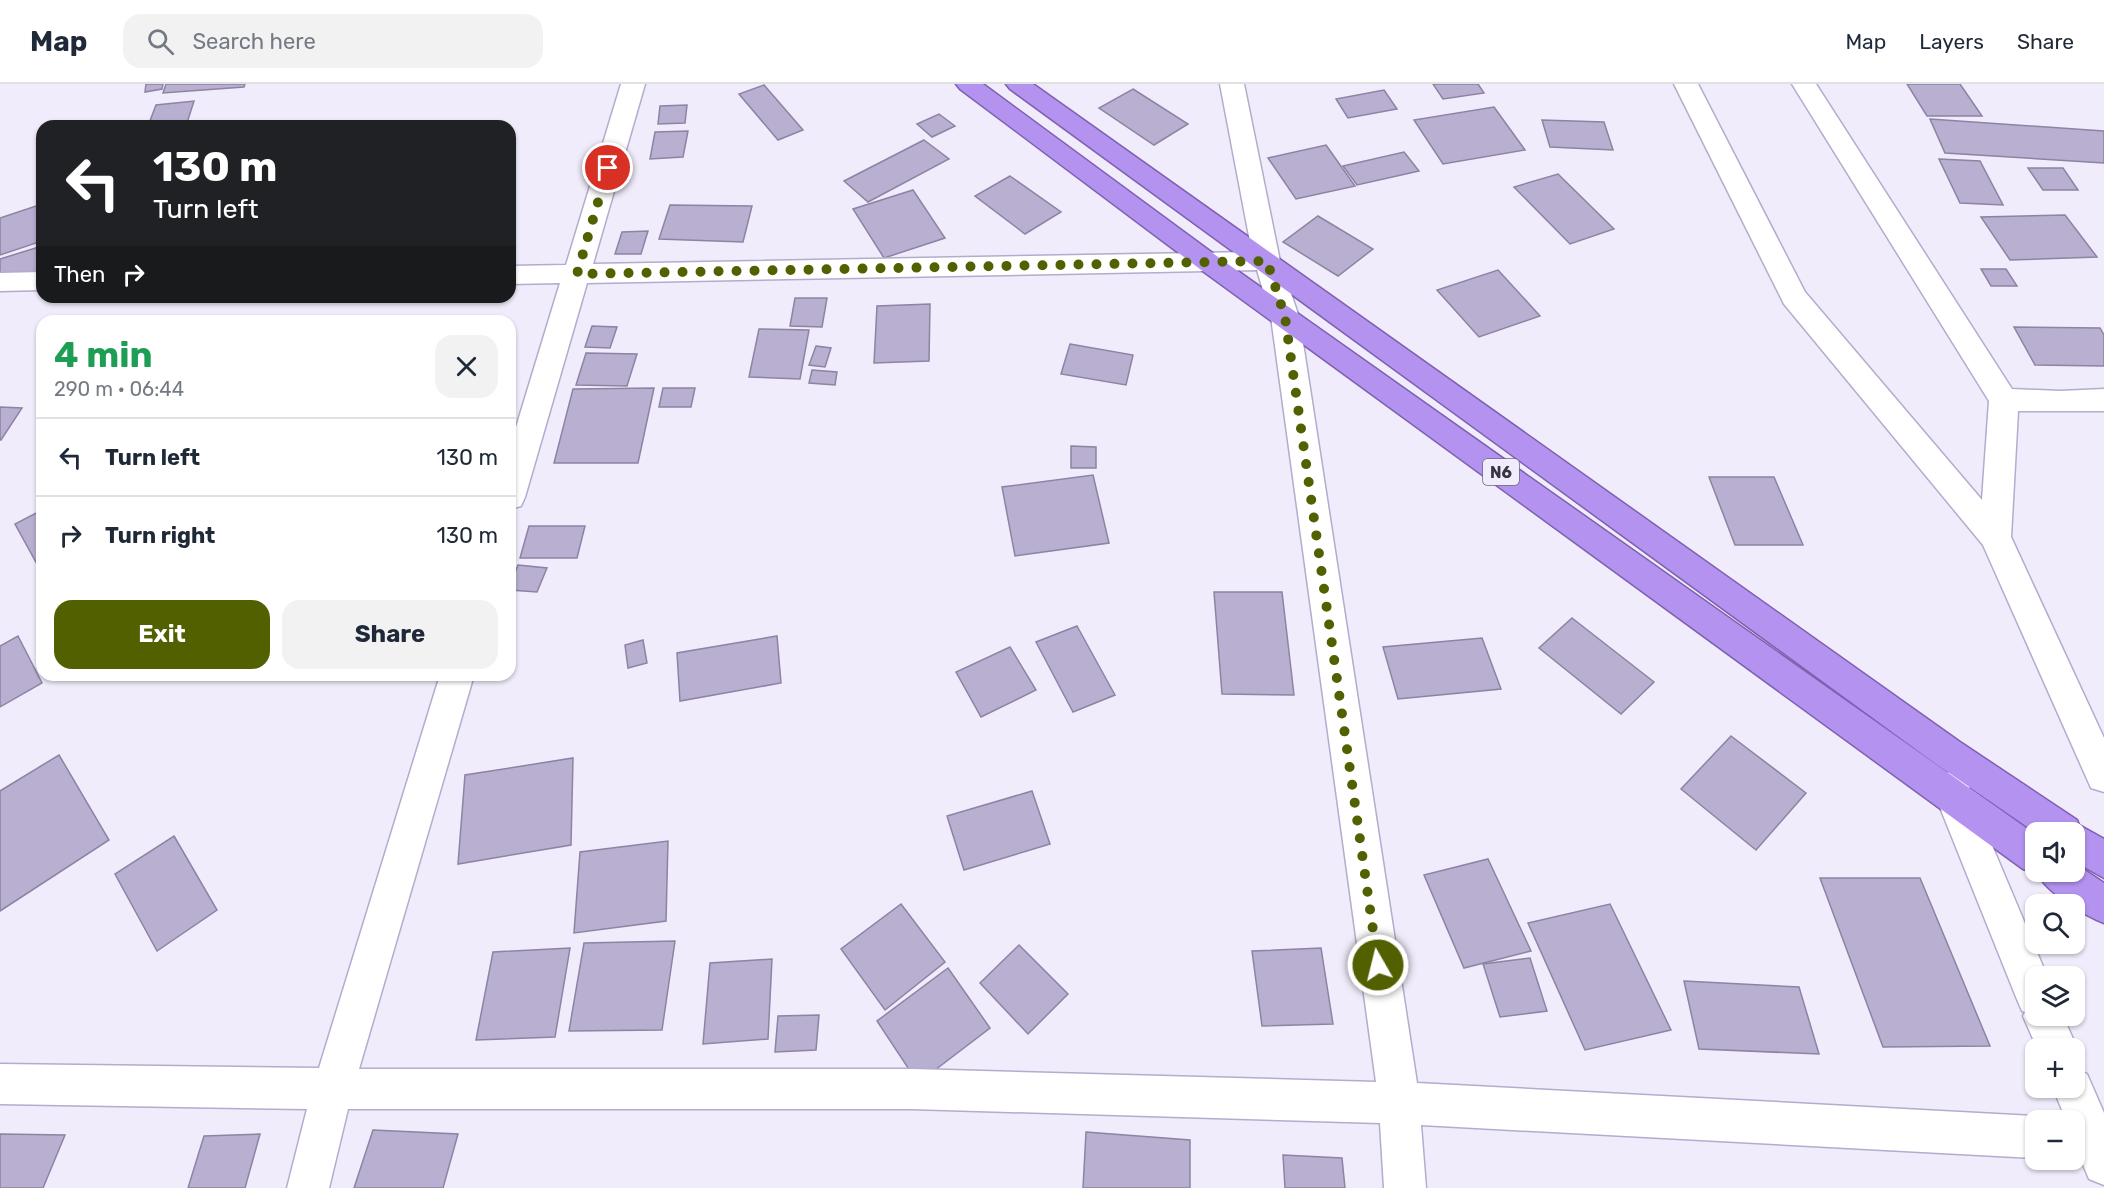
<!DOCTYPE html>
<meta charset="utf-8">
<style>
:root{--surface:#fff;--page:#f2f2f3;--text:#1f2937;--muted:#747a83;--line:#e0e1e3;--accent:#536000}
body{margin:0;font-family:Rubik,sans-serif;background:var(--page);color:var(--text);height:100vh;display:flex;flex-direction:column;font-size:22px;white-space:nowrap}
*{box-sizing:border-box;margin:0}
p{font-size:20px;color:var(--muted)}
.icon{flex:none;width:33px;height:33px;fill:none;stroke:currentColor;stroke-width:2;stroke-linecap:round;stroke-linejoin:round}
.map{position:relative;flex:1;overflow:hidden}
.sheet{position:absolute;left:36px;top:231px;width:480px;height:366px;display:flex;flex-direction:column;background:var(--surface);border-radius:18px;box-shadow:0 2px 4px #0004}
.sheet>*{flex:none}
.hud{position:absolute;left:36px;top:36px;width:480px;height:183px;border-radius:18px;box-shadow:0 2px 4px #0004;background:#202124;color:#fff;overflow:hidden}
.fabs{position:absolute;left:2025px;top:738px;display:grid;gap:12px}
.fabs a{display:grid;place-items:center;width:60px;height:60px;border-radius:12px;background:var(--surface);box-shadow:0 2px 4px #0004;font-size:30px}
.pin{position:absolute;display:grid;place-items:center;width:51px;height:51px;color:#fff;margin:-26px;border:3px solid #fff;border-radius:50%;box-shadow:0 2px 6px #0007}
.me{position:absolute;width:66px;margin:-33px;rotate:352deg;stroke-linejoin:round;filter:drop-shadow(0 0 4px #0008)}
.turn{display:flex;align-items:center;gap:21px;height:126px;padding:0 18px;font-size:27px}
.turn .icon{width:78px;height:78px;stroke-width:2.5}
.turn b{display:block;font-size:42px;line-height:51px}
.then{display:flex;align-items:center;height:57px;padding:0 18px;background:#0003;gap:12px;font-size:22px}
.round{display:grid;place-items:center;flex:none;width:63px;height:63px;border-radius:18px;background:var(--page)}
.overview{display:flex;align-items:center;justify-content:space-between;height:102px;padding:0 18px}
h1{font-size:36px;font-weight:700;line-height:45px;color:#1e9e55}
.button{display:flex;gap:12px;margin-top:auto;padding:12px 18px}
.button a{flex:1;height:69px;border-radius:18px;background:var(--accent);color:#fff;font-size:24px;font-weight:700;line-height:69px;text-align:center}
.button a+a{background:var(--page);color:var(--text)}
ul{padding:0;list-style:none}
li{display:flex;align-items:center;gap:18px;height:78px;padding:0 18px;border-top:2px solid var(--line)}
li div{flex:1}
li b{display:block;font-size:22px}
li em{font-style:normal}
header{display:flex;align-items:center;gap:36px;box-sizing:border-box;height:84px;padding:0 30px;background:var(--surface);border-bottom:2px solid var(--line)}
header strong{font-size:28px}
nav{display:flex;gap:33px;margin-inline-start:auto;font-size:21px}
.search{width:420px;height:54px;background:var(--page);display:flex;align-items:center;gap:15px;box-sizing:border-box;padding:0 21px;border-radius:18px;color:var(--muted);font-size:22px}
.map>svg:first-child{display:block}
.building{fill:#b9afd1;stroke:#8d83a3;stroke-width:1.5}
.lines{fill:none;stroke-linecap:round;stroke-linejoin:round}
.minor-casing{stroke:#b5abcd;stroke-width:3}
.trunk-casing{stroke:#7d60b0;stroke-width:3}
.minor{fill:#fff;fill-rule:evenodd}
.trunk{fill:#b493f0;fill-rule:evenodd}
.route{stroke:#536000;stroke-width:10;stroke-dasharray:0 18}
.labels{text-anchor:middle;stroke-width:4.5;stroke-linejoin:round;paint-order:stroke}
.shield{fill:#f0ecfb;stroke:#6f6b79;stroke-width:1.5}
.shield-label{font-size:16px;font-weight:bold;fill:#383441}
</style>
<header>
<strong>Map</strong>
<div class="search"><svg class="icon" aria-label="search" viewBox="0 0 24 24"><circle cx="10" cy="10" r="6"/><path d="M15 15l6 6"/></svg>Search here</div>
<nav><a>Map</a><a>Layers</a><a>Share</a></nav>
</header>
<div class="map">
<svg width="2104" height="1104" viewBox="0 0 2104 1104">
<rect width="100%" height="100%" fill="#f0ecfb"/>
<!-- building -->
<g class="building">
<path d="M146 0H163L162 5 145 8Z"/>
<path d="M166 0H245L244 3 163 9Z"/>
<path d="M1433 0H1478L1484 9 1443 15Z"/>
<path d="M1907 0H1960L1982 32H1927Z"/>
<path d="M764 1 803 46 778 56 739 10Z"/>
<path d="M1133 5 1188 40 1154 61 1099 24Z"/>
<path d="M1384 6 1397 25 1348 34 1336 15Z"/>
<path d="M194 17 186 42H148L156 21Z"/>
<path d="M687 21 685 39 658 40 660 22Z"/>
<path d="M1494 23 1525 66 1443 80 1414 36Z"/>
<path d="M939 30 955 42 932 53 917 40Z"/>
<path d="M1930 35 2104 47V79L1945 69Z"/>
<path d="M1542 36 1604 38 1613 66 1550 63Z"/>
<path d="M688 47 683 73 650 75 655 48Z"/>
<path d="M924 56 949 75 868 118 844 97Z"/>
<path d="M1326 61 1355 102 1296 115 1268 74Z"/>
<path d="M1404 68 1419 87 1357 101 1343 82Z"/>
<path d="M1939 75 1980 77 2003 121 1960 119Z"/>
<path d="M2028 84H2063L2078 106H2043Z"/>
<path d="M1558 90 1614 145 1570 160 1514 103Z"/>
<path d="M1010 92 1061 128 1025 150 975 112Z"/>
<path d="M913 106 945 154 884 174 853 125Z"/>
<path d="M42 120V157L0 171V134Z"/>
<path d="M670 121 752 122 743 158 659 155Z"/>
<path d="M2065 131 2097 173 2010 176 1981 133Z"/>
<path d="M1318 132 1373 165 1338 192 1283 158Z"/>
<path d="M648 147 641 170H615L622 148Z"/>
<path d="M42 162V192L0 189V175Z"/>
<path d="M1981 185H2006L2017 202H1991Z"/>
<path d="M1498 186 1540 232 1479 253 1437 206Z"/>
<path d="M795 214H827L822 243 790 242Z"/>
<path d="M930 220 929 277 874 279 877 222Z"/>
<path d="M592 242 617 243 610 264 585 263Z"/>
<path d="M2014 243 2100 244 2104 251V282L2035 281Z"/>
<path d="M759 245 809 246 800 295 749 293Z"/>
<path d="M1070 260 1133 271 1126 301 1061 290Z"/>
<path d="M816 262 831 264 825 283 809 281Z"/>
<path d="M586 269 637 270 627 302 576 301Z"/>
<path d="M812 286 837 288 835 301 809 299Z"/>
<path d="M654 304 638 379H554L573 305Z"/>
<path d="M663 304H695L691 323H659Z"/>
<path d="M0 323 22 324 1 356H0Z"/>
<path d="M1071 362 1096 363V384H1071Z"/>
<path d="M1093 391 1109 459 1015 472 1002 403Z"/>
<path d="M1709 393H1774L1803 461H1735Z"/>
<path d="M42 426V478L37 480 15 440Z"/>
<path d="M529 442H585L577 474H520Z"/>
<path d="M518 481 547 484 537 508 510 506V500Z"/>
<path d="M1214 508H1282L1294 611 1222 610Z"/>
<path d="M1572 534 1654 598 1621 630 1539 564Z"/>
<path d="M1077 542 1115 611 1073 628 1036 558Z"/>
<path d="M18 552 42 599 0 623V562Z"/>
<path d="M777 552 781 599 680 617 677 569Z"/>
<path d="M1482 554 1501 605 1398 615 1383 563Z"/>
<path d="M643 556 647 579 628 584 625 561Z"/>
<path d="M1010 563 1036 606 981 633 956 588Z"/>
<path d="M1731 652 1806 709 1756 766 1681 705Z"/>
<path d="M59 671 109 756 0 827V707Z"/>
<path d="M573 674 571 761 458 780 465 691Z"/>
<path d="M1032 707 1050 760 964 786 947 732Z"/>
<path d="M174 752 217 826 157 867 115 790Z"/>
<path d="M668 757 666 837 574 849 580 768Z"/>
<path d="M1488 775 1531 867 1464 884 1424 791Z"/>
<path d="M1820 794H1920L1990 962 1883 963Z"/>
<path d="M901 820 945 878 885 926 841 865Z"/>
<path d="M1610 820 1671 946 1585 966 1528 839Z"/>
<path d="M675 857 662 946 569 947 584 859Z"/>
<path d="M1019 861 1068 910 1028 950 980 899Z"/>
<path d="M570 864 555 953 476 956 493 868Z"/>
<path d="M1321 864 1333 940 1262 942 1252 867Z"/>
<path d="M1530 874 1547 927 1500 933 1483 880Z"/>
<path d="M772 875 768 955 703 960 710 879Z"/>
<path d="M948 884 990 944 918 999 877 937Z"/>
<path d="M1684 897 1799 903 1819 970 1699 965Z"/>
<path d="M819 931 816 966 775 968 778 932Z"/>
<path d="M373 1046 458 1050 443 1104H354Z"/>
<path d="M1086 1048 1190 1056V1104H1083Z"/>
<path d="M0 1050 65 1051 43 1104H0Z"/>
<path d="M260 1050 245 1104H188L204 1052Z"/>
<path d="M1283 1071 1342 1074 1345 1104H1285Z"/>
</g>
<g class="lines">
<!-- minor casing -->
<g class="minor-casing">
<g id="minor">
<path d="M621 0H645L593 180 1252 168 1220 0H1244L1280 177 1299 233 1417 999 2036 1032 2046 1036H2036V1074L1421 1041 1426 1104H1384L1380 1039 912 1025H348L329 1104H287L307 1025 0 1020V980L319 984 440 591H474L359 985H912L1376 998 1271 233 1257 186 587 199 525 413 521 422 510 425V363L560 199 510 200V182L566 181Z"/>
<path d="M1674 0H1698L1805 208 1982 416 1989 317 1792 0H1816L2012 305 2060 307 2104 305V327H2018L2011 453 2104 654V708L2091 704 1983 461 1784 220Z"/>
<path d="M42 188V206L0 207V189Z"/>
<path d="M1953 687 1966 691 1973 716 2047 892H2036V932H2063L2077 964 2074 970V964H2037L2023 932 2025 928 2022 927 2016 913 1937 716 1935 703 1940 691Z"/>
<path d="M2074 984 2087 990 2104 1029V1101L2089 1095 2074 1059V1036H2066L2053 1004H2074Z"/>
</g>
</g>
<!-- trunk casing -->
<g class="trunk-casing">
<g id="trunk">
<path d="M956 0H983L1218 173 2036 751V788H2074V779L2104 799V839C2085 832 2046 808 2038 790L2023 785 1200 185 960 5Z"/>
<path d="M1006 0H1033L1960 658 2077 736 2079 741 2104 755V794L2074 777V748L2036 749 1936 680 1010 5Z"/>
</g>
</g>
<!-- minor -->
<use href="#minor" class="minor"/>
<!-- trunk -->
<use href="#trunk" class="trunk"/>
</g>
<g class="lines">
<!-- route -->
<path class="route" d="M608 84 577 190 1267 177 1285 233 1378 881"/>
</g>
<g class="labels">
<!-- shield labels -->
<rect class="shield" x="1483" y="375" width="36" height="26" rx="4.5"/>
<g class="shield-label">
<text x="1501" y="394">N6</text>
</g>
</g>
</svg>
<div class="fabs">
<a><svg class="icon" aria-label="sound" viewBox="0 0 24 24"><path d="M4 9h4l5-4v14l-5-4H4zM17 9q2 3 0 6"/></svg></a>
<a><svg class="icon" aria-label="search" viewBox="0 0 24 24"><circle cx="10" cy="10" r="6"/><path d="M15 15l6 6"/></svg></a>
<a><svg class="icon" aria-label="layers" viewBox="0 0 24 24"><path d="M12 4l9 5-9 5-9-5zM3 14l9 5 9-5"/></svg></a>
<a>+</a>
<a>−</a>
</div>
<div class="pin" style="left:608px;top:84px;background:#d93025"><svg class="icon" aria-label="arrive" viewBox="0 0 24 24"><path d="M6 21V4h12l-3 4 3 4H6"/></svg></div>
<svg class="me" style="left:1378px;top:881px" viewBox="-20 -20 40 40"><circle r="17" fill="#536000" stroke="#fff" stroke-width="3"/><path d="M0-11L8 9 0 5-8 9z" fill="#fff"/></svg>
<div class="hud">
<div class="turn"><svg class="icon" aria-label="left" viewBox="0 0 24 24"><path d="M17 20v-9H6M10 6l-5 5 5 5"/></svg><div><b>130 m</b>Turn left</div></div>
<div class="then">Then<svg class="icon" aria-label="right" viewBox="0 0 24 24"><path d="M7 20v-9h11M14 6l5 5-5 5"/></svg></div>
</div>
<section class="sheet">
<div class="overview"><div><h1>4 min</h1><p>290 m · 06:44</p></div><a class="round"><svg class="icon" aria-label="close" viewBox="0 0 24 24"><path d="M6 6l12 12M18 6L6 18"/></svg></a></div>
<ul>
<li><svg class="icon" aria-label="left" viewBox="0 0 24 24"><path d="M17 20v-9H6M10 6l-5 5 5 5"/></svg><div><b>Turn left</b></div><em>130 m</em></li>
<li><svg class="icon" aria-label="right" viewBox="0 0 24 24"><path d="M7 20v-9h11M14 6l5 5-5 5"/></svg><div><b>Turn right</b></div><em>130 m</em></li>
</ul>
<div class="button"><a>Exit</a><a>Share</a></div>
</section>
</div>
